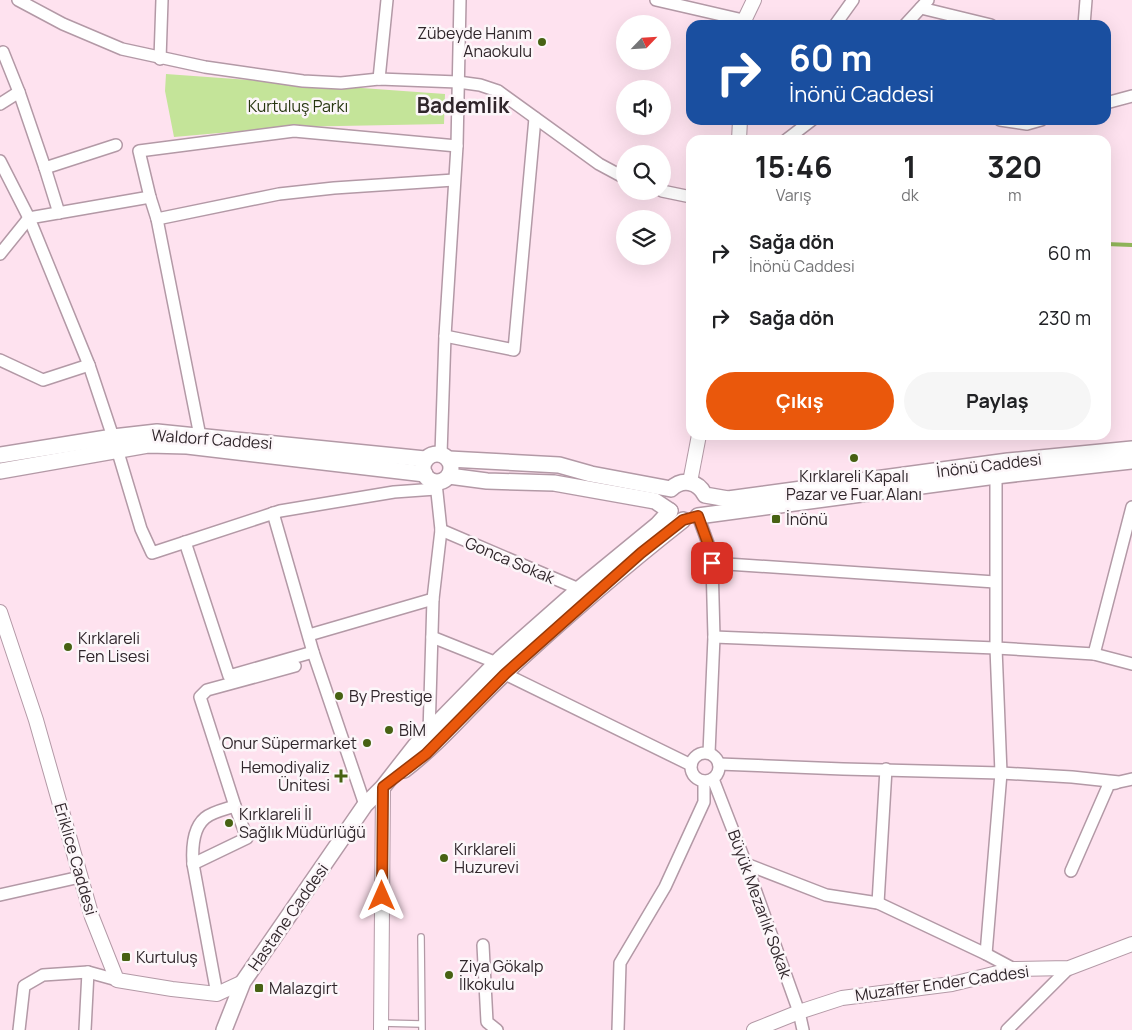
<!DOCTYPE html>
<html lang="tr">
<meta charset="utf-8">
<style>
:root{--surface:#fff;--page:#f6f6f6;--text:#202124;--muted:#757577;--accent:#ea580c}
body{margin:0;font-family:Manrope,sans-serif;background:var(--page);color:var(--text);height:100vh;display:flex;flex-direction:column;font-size:19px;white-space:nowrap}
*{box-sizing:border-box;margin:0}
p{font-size:16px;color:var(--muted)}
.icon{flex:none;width:28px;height:28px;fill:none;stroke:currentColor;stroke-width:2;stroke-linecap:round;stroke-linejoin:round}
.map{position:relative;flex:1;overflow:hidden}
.sheet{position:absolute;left:686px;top:135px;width:425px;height:305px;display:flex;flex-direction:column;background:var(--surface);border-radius:15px;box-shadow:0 5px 20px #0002}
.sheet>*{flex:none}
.banner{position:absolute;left:686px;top:20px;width:425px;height:105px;border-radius:15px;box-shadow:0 5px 20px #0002;background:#1a4fa0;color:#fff;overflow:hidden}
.needle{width:32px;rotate:65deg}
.tools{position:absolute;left:616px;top:15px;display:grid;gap:10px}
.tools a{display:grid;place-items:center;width:55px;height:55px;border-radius:50%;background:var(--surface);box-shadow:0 5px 20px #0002;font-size:25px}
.pin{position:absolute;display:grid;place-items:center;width:42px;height:42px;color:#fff;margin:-21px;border-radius:10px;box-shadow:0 2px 8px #0006}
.me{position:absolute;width:55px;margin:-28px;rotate:0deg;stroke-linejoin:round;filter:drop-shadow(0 0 4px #0008)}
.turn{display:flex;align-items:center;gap:18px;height:105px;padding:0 20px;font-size:22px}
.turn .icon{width:65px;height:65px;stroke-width:2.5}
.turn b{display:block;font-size:35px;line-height:42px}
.eta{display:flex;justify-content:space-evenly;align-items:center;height:85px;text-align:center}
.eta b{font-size:30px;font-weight:700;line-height:35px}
.action{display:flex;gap:10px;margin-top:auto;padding:10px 20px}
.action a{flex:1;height:58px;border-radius:30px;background:var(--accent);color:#fff;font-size:20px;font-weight:700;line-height:58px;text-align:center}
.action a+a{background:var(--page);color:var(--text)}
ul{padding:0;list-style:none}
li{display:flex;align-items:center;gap:15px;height:65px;padding:0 20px}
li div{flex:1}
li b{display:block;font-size:19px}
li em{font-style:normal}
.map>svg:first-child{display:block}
.green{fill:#c4e499}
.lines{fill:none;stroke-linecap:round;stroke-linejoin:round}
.stream{stroke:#90b559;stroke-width:4}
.service-casing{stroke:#b399a6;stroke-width:8}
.minor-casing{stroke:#b399a6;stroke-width:14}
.tertiary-casing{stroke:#b399a6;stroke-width:16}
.secondary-casing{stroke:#b399a6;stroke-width:18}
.service{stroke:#fff;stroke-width:5.5}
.minor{stroke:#fff;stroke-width:11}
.tertiary{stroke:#fff;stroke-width:14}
.secondary{stroke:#fff;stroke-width:15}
.route-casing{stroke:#983908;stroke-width:12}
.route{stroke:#ea580c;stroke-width:9}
.poi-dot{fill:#476213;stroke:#fcf6f9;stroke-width:2}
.labels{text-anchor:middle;stroke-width:5;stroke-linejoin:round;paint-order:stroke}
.poi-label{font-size:16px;fill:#30262b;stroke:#fcf6f9;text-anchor:start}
.park-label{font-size:16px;fill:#273610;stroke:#fcf6f9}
.street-label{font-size:16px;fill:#30262b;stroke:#fcf6f9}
.district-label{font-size:21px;font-weight:bold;fill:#30262b;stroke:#fcf6f9}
</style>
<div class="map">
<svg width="1132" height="1030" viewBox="0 0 1132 1030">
<rect width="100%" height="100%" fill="#fee2ef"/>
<!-- green -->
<path class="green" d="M166 74 445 94 444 124 287 127 174 137 165 91Z"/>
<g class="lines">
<!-- stream -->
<path class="stream" d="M1106 244 1132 245"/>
<!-- service casing -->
<g class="service-casing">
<g id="service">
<path d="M421 937 422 1030"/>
<path d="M381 1023 421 1024"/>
</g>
</g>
<!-- minor casing -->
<g class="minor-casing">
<g id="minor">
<path d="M18 0 63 24 122 49 205 67 303 81 341 83 379 79 458 82 480 85 498 91 599 164 625 178"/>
<path d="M656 0 743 20"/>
<path d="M921 8 991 25"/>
<path d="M835 25 853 0"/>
<path d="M905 25 928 0"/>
<path d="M1084 25 1086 0"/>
<path d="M0 54 3 52 19 92 45 168 116 145"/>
<path d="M160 59 162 0"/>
<path d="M379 79 387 0"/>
<path d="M1106 103 1132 96"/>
<path d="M0 104 19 92"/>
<path d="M1000 120 1027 124 1041 120"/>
<path d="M786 140 812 120"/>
<path d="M0 161 29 218 89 365 113 437"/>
<path d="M45 168 59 213"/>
<path d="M662 191 691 197"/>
<path d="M157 219 279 194 334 188 454 180"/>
<path d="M0 254 29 218 150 197"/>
<path d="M445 336 514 350 535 118"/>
<path d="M0 360 43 380 89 365"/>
<path d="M200 436 157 219 150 197 139 151 294 131 457 146"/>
<path d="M117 449 141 529 152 553 280 511 394 492 436 489"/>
<path d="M441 454 445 336 457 146 460 0"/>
<path d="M273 513 313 652 365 805"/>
<path d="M698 516 710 549 712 563 714 637 709 753"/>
<path d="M441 530 579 589"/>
<path d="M185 542 229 676 313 652"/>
<path d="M712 563 995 582"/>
<path d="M309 635 433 599"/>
<path d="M432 637 497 663"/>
<path d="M714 637 996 648 1094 654 1132 664"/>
<path d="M1094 654 1132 507"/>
<path d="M505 674 691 765"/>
<path d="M429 733 433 599 441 530 436 483"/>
<circle cx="705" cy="767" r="14"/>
<path d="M719 764 843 769 1001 773 1072 777 1119 782 1132 779"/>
<path d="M713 779 746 864 799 1012 803 1030"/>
<path d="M193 864C192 849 193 828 205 818 212 812 226 809 235 806"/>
<path d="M746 864 826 895 878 903 986 954 1014 969"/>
<path d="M1071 871 1109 784 1116 783"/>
<path d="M0 895 80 877"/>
<path d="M878 903 886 769"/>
<path d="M483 945 487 1022 497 1030"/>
<path d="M986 954 1001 773 996 648V476"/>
<path d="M217 994 193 864 247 838 235 806 200 697 207 690 295 666"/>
<path d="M19 1030 24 986 43 975 88 972 117 980"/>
<path d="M85 1030 88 972"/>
<path d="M618 1030 620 963 665 887 704 802V781"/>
<path d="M1007 1030 1069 968"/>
</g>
</g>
<!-- tertiary casing -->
<g class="tertiary-casing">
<g id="tertiary">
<path d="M742 25 754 0"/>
<path d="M739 140 740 120"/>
<path d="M690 482 699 435"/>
<path d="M0 612 36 720 92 917 117 980 172 989 217 994 243 982"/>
<path d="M381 1030 383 787"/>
<path d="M754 1030 799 1012 842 998 952 984 1014 969 1069 968 1132 944"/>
</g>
</g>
<!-- secondary casing -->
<g class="secondary-casing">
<g id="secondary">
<circle cx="437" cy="468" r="14"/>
<path d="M0 455 113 437 157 432 425 459"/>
<path d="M449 459 559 465 591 474 671 489C682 478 698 481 705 495L728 499 1008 461 1132 449"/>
<path d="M0 471 148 445 187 446 425 474"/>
<path d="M449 476 487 481 554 483 655 501 670 511"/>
<path d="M698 516 996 476 1132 461"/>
<path d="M404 770C441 742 471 705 505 673 562 620 622 568 683 520"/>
<path d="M224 1030 243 982 365 805 383 787 415 746 501 658 579 589 657 525 670 511"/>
</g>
</g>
<!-- service -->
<use href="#service" class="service"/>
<!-- minor -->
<use href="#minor" class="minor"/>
<!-- tertiary -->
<use href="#tertiary" class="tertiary"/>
<!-- secondary -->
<use href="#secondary" class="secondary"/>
</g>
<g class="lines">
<!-- route casing -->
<g class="route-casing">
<path id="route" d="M382 896 383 787 426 754 505 674 641 553 683 520 698 516 710 549 712 563"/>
</g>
<!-- route -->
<use href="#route" class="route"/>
</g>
<!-- markers -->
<g class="poi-dot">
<circle cx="542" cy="42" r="5"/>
<circle cx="854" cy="458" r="5"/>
<rect x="771" y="514" width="10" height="10" rx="2.5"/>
<circle cx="68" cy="647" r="5"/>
<circle cx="339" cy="696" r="5"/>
<circle cx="389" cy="730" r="5"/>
<circle cx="367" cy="743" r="5"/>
<path d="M338.5 768.5h5v5h5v5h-5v5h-5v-5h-5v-5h5z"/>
<circle cx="229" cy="823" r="5"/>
<circle cx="444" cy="858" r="5"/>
<rect x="121" y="952" width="10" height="10" rx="2.5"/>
<circle cx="449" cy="975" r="5"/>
<rect x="254" y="983" width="10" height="10" rx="2.5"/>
</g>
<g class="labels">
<!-- poi labels -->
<g class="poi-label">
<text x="532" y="39" text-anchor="end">Zübeyde Hanım<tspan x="532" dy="18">Anaokulu</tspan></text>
<text x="854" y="482" text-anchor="middle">Kırklareli Kapalı<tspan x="854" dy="18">Pazar ve Fuar Alanı</tspan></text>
<text x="786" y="525">İnönü</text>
<text x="78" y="644">Kırklareli<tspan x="78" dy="18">Fen Lisesi</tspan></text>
<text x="349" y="702">By Prestige</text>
<text x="399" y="736">BİM</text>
<text x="357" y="749" text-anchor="end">Onur Süpermarket</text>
<text x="330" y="773" text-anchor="end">Hemodiyaliz<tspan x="330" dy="18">Ünitesi</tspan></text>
<text x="239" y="820">Kırklareli İl<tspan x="239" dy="18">Sağlık Müdürlüğü</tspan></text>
<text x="454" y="855">Kırklareli<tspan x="454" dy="18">Huzurevi</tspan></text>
<text x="136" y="963">Kurtuluş</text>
<text x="459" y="972">Ziya Gökalp<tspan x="459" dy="18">İlkokulu</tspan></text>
<text x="269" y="994">Malazgirt</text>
</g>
<!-- park labels -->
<g class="park-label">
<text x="298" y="112">Kurtuluş Parkı</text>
</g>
<!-- street labels -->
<g class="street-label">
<text transform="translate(212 439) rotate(4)" y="6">Waldorf Caddesi</text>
<text transform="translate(989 465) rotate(-7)" y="6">İnönü Caddesi</text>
<text transform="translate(510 560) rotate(23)" y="6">Gonca Sokak</text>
<text transform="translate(76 859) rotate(74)" y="6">Eriklice Caddesi</text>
<text transform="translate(760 904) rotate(70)" y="6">Büyük Mezarlık Sokak</text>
<text transform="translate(288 917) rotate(-55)" y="6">Hastane Caddesi</text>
<text transform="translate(942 983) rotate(-8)" y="6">Muzaffer Ender Caddesi</text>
</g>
<!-- district labels -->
<g class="district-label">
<text x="463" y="113">Bademlik</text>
</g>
</g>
</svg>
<div class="tools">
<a><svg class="needle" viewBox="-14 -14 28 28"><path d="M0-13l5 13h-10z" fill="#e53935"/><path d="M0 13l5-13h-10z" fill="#757577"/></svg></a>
<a><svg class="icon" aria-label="sound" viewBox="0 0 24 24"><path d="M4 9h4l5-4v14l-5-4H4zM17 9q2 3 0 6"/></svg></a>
<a><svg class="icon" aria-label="search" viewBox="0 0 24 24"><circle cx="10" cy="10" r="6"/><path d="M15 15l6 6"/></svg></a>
<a><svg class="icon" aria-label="layers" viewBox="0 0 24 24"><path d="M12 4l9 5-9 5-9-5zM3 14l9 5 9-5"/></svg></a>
</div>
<div class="pin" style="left:712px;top:563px;background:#d93025"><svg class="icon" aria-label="arrive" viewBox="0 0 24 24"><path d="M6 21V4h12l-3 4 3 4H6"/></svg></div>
<svg class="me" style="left:382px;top:896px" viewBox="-20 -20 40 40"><path d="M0-17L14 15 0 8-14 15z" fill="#ea580c" stroke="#fff" stroke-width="4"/></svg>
<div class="banner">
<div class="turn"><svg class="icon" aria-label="right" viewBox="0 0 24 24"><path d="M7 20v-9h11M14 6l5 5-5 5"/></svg><div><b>60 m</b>İnönü Caddesi</div></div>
</div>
<section class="sheet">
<div class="eta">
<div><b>15:46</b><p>Varış</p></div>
<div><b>1</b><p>dk</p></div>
<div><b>320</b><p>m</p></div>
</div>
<ul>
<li><svg class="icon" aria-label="right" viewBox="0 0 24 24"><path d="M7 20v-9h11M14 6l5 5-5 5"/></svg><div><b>Sağa dön</b><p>İnönü Caddesi</p></div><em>60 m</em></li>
<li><svg class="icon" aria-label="right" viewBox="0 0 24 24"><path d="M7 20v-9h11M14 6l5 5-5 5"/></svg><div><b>Sağa dön</b></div><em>230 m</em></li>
</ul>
<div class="action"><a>Çıkış</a><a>Paylaş</a></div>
</section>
</div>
